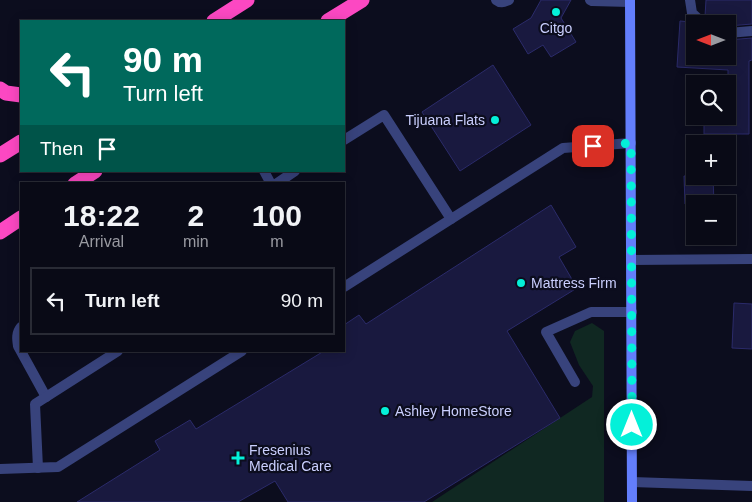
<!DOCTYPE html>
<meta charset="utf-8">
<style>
:root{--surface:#090a16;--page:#171823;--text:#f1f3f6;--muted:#999aa1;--line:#292b35}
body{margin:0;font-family:Arial,sans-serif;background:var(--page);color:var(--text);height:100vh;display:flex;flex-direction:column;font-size:19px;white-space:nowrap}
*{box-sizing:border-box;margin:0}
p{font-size:16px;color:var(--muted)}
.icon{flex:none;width:28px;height:28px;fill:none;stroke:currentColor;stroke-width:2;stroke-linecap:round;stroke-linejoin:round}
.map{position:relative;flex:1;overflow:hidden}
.sheet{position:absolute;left:20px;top:182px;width:325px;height:170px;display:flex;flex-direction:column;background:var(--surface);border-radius:0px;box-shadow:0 2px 12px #0003,0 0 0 1px var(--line)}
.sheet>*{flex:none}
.banner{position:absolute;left:20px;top:20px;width:325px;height:152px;border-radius:0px;box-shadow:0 2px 12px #0003,0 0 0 1px var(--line);background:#00695c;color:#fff;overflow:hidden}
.needle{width:32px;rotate:270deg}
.tools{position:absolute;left:686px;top:15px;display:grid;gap:10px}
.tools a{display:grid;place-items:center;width:50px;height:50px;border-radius:0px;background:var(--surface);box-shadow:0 2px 12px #0003,0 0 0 1px var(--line);font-size:25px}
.pin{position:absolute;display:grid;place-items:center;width:42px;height:42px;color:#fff;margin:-21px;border-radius:10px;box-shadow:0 2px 8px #0006}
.me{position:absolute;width:55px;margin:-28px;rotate:0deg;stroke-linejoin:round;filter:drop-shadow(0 0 4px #0008)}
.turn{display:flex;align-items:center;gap:18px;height:105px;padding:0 20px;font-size:22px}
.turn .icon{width:65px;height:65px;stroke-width:2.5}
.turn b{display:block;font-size:35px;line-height:42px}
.then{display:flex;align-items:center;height:48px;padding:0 20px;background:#0003;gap:10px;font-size:19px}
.eta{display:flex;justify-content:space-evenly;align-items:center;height:85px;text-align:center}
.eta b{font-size:30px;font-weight:700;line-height:35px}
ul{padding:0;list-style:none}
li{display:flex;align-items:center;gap:15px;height:68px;margin:0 10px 8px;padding:0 10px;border:2px solid var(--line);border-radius:0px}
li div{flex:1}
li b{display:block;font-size:19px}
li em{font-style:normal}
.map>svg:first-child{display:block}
.green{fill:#102822}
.building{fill:#19193f;stroke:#2b2b6a}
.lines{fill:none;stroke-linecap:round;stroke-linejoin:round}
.lane{stroke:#38437c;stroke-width:10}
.street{stroke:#38437c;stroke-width:10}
.secondary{stroke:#637efc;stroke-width:10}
.highway{stroke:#fc48c2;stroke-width:15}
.route{stroke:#04f0d9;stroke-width:9;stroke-dasharray:0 16.2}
.poi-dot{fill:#04f0d9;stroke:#0c0d1e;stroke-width:2}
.labels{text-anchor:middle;stroke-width:4.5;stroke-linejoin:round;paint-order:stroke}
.poi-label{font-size:14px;fill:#cacffe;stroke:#0c0d1e;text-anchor:start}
</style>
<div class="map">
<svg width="752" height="502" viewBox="0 0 752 502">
<rect width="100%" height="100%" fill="#0c0d1e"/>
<!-- green -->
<path class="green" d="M592 323 604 331V502H432L592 397 593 386 579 365 570 342 575 331Z"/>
<!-- building -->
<g class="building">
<path d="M541 0H571L561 18 576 42 551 57 543 45 528 54 513 29 531 18Z"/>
<path d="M706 0H752V24L728 26V24H711L709 19 705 16Z"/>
<path d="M680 21 691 22 695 25V56H728V40L752 38V60L749 61V134H704V116H728V70L677 67Z"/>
<path d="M493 65 531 125 460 171 422 112Z"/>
<path d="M684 176H713L714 204H685Z"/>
<path d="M551 205 576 247 559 257 577 288 507 331 560 418 424 502H288L275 481 238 502H77L160 450 155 441 190 420 196 429 324 351H344V325L359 315 366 324Z"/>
<path d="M734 303 752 304V349L732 348Z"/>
</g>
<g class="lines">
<!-- lane -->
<g class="lane">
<path d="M496 0C501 4 504 2 509 0"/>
<path d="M590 0 592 1 630 2"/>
<path d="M690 0 692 13 704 24"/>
<path d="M728 33 752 31"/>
<path d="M344 140 384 115 451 219"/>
<path d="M264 171 271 184"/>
<path d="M276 184 295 171"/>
<path d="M344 287 563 148 631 143"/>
<path d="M21 327C16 333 17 339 18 346L46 397"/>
<path d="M575 382 546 332 591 312H632"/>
<path d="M38 468 35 404 118 351"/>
<path d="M0 469 58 467 242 351"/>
<path d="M632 482 752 486"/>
</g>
<!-- street -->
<path class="street" d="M631 260 752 259"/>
<!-- secondary -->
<path class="secondary" d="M630 0 632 502"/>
<!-- highway -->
<g class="highway">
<path d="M214 21 247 0"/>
<path d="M328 21 362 0"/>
<path d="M0 89 6 93 21 95"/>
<path d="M0 155 21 142"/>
<path d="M75 184 95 171"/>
<path d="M0 232 21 218"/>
</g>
</g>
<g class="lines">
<!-- route -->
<path class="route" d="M593 146 631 143 632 425"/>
</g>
<!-- markers -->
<g class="poi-dot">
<circle cx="556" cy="12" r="5"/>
<circle cx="495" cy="120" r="5"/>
<circle cx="521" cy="283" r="5"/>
<circle cx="385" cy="411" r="5"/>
<path d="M235.5 450.5h5v5h5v5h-5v5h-5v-5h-5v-5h5z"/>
</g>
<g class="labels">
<!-- poi labels -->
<g class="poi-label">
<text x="556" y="33" text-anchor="middle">Citgo</text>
<text x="485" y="125" text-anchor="end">Tijuana Flats</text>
<text x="531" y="288">Mattress Firm</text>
<text x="395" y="416">Ashley HomeStore</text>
<text x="249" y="455">Fresenius<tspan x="249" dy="16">Medical Care</tspan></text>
</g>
</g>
</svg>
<div class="tools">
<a><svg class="needle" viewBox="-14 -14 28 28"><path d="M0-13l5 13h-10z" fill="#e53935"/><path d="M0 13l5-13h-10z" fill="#999aa1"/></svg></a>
<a><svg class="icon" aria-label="search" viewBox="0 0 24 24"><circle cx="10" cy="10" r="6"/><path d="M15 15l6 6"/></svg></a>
<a>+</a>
<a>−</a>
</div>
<div class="pin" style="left:593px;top:146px;background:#d93025"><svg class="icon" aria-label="arrive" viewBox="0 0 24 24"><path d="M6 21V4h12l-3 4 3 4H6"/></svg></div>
<svg class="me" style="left:632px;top:425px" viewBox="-20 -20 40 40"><circle r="17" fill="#04f0d9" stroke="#fff" stroke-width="3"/><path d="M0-11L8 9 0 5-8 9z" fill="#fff"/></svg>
<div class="banner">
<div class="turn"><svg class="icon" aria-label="left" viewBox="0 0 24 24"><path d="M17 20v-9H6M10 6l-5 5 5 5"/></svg><div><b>90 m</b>Turn left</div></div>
<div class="then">Then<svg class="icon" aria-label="arrive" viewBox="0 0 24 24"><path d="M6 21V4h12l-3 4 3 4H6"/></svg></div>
</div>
<section class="sheet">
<div class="eta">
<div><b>18:22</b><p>Arrival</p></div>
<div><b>2</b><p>min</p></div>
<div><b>100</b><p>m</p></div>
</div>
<ul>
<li><svg class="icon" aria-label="left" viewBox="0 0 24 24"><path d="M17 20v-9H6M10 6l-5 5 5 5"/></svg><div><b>Turn left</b></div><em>90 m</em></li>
</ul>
</section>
</div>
